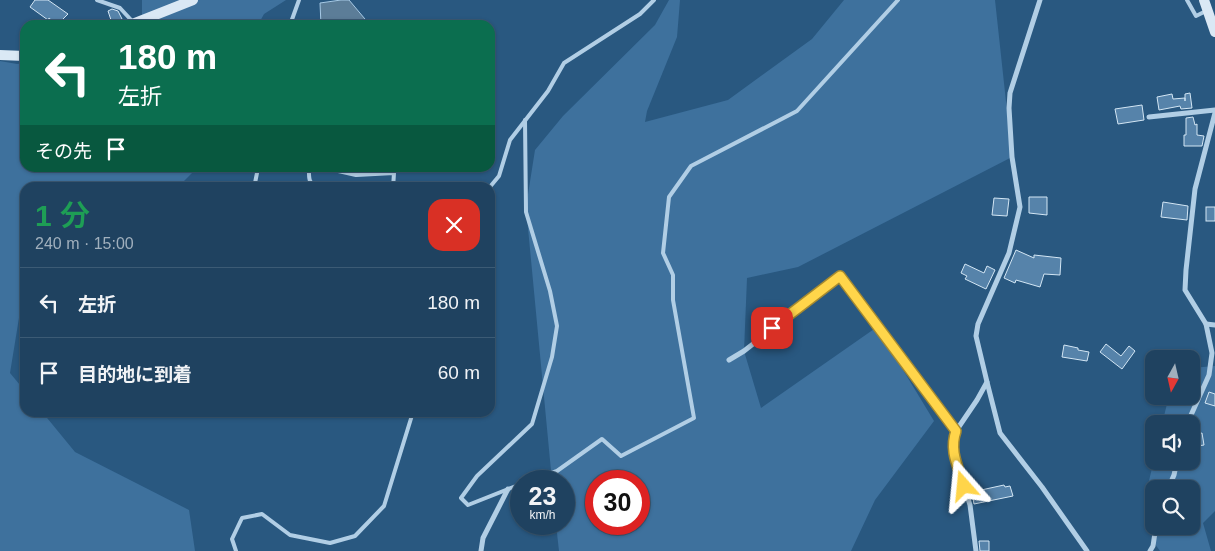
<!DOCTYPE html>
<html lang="ja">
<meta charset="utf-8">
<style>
:root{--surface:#1f4260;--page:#2c4d69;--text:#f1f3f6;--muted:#a1b0bd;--line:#3c5b75}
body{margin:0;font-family:Helvetica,"Noto Sans JP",sans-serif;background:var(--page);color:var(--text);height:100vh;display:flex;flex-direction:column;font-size:19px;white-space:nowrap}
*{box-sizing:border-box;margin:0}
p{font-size:16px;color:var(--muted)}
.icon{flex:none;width:28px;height:28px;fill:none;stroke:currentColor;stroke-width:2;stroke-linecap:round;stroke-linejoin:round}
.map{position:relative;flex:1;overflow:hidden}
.sheet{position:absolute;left:20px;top:182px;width:475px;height:235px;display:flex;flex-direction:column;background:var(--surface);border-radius:15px;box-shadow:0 1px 4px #0004,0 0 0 1px var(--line)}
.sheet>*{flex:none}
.guide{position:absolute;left:20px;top:20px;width:475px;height:152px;border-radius:15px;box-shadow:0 1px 4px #0004,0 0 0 1px var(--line);background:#0b6e4f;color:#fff;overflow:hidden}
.needle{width:32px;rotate:188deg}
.controls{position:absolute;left:1145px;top:350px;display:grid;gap:10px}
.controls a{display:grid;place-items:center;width:55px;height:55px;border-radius:10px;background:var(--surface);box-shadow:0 1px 4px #0004,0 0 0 1px var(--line);font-size:25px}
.speed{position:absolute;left:510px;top:470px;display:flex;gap:10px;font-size:25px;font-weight:700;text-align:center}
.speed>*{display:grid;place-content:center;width:65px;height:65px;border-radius:50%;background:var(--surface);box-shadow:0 1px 4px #0004,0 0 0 1px var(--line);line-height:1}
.speed small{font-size:12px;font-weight:400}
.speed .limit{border:8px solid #d22;background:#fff;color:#111}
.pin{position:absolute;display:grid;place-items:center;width:42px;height:42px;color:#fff;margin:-21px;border-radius:10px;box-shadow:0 2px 8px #0006}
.me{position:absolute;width:55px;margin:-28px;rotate:342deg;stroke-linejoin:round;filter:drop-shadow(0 0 4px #0008)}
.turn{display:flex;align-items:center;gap:18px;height:105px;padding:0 15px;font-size:22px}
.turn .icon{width:65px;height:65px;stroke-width:2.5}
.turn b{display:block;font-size:35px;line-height:42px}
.then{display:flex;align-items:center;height:48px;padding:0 15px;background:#0003;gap:10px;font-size:19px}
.round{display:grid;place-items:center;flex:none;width:52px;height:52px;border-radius:15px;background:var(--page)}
.headline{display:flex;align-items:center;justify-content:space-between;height:85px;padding:0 15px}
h1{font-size:30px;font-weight:600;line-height:38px;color:#1e9e55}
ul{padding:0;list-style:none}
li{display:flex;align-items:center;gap:15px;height:70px;padding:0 15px;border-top:1px solid var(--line)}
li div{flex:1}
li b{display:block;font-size:19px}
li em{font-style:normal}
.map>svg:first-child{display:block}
.green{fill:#3e719d;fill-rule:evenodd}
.water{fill:#5c7d98;stroke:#a6c9e5}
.building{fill:#5683aa;stroke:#d3e6f4}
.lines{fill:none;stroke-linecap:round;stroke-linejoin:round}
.lane{stroke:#b1cee5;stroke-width:4}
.street{stroke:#b1cee5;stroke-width:5}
.secondary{stroke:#dae8f5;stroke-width:10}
.route-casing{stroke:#a68a30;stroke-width:12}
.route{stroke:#ffd54a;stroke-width:9}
</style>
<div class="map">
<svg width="1215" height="551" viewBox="0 0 1215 551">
<rect width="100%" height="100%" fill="#295880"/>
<!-- green -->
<g class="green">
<path d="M142 0H286L264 14 258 25H142Z"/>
<path d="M669 0H680L677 37 647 111 645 122 728 100 812 39 844 0H995L1012 157 798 267 747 278 744 351 761 408 877 327 934 421 875 500 851 551H559L556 524H564V481H552L526 207 535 150 563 116 655 25ZM596 481H639V524H596Z"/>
<path d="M0 61 17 64 25 63V168H197L178 187 25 188V281L10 373 25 391V412L43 413 75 452 189 510 195 551H0Z"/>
<path d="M1215 366V511L1203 523 1211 551H1160L1155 544 1147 489 1154 460V461H1191V424H1162L1169 396H1191V368ZM1154 489H1191V526H1154Z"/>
</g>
<!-- water -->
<path class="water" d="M341 0H349L370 25H321L320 3Z"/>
<!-- building -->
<g class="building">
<path d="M35 0H48L68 14 57 25 49 18 48 20 30 7Z"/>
<path d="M112 9 118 11 122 19 112 23 108 11Z"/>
<path d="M1190 93 1192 108 1181 109 1180 106 1159 110 1157 97 1172 94 1173 99 1185 98V101V94Z"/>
<path d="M1142 105 1144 120 1118 124 1115 109Z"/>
<path d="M1193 117 1195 125 1197 124V135L1204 136 1202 146H1184V135H1186V118Z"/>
<path d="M1029 197H1047V215L1029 213Z"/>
<path d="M994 198 1009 199 1007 216 992 215Z"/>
<path d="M1163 202 1188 206 1187 220 1161 217Z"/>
<rect x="1206" y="207" width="9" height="14"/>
<path d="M1016 250 1034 258V255L1061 258 1060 275 1044 274 1040 287 1016 280 1015 283 1004 278Z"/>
<path d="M965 264 984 273 987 266 995 270 986 289 965 279 967 276 961 273Z"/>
<path d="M1106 344 1121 356 1129 346 1135 351 1122 369 1100 352Z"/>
<path d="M1064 345 1078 348V350L1089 352 1087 361 1062 357Z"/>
<path d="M1209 392 1215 394V406L1205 403Z"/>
<path d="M1202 433 1204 445 1191 447V437H1193V435Z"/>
<path d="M1004 485 1005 487 1010 486 1013 496 974 504 972 492Z"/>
<path d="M979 541H989V551H980Z"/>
</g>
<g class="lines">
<!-- lane -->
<g class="lane">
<path d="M97 0 120 8 133 22"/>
<path d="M1187 0 1196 16 1206 11"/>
<path d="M290 25 299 0"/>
<path d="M309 168C309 176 308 183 316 188"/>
<path d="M325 168 356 175 394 173 393 188"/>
<path d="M254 188 258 168"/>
<path d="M489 188 499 176 510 140 548 91 564 63 640 14 654 0"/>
<path d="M490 227V288"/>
<path d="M530 481 557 471 602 439 621 456 694 418 673 300V275L663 253 669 197 691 166 797 111 898 0"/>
<path d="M521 484 468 505 461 498 477 476 532 424 552 357 557 326 550 291 526 212 525 120"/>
<path d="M236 551 232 539 242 518 262 514 290 535 330 543 355 536 384 506 413 412"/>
</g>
<!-- street -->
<g class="street">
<path d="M1149 117 1215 110"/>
<path d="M1206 324 1215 325"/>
<path d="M729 360 744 351 840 276 956 431"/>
<path d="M987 382 1000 433 1042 487 1087 551"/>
<path d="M1187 424 1209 375 1212 353 1206 324 1185 290 1186 270 1195 189 1215 113"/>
<path d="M1168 489 1174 475 1177 461"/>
<path d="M481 551 483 538 508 489"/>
<path d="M976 551 970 505 952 449V441L956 431 977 400 987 382 976 336 978 324 1009 253 1020 207 1012 157 1009 108 1010 93 1040 0"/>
<path d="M1150 551 1153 546 1156 526"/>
</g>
<!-- secondary -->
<g class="secondary">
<path d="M1204 0 1215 32"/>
<path d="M130 25 193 0"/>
<path d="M0 55 25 56"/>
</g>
</g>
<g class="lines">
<!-- route casing -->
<g class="route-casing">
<path id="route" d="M772 328 840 276 956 431C949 451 958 466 964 486"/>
</g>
<!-- route -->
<use href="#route" class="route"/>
</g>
</svg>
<div class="controls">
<a><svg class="needle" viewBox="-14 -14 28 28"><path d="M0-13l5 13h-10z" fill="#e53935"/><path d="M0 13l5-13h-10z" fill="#a1b0bd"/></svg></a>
<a><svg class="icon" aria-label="sound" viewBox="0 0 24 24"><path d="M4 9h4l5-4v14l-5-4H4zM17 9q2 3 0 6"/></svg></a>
<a><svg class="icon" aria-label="search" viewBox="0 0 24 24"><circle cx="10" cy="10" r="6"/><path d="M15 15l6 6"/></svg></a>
</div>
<div class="speed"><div>23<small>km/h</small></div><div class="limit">30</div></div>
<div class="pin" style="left:772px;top:328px;background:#d93025"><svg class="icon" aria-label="arrive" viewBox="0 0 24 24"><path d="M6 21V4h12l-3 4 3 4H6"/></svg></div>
<svg class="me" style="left:964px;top:486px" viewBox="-20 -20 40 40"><path d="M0-17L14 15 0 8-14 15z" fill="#ffd54a" stroke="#fff" stroke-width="4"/></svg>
<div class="guide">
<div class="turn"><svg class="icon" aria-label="left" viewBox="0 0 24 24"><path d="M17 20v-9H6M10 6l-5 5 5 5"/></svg><div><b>180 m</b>左折</div></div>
<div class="then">その先<svg class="icon" aria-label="arrive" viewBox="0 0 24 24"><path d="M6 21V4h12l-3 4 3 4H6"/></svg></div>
</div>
<section class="sheet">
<div class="headline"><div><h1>1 分</h1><p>240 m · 15:00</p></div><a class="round" style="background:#d93025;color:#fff"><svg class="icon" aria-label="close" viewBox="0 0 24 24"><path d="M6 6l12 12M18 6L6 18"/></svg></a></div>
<ul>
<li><svg class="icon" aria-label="left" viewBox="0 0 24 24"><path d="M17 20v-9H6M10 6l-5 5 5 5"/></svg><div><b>左折</b></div><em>180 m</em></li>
<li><svg class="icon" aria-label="arrive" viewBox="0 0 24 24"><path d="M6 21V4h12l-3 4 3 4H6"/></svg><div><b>目的地に到着</b></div><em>60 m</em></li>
</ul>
</section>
</div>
